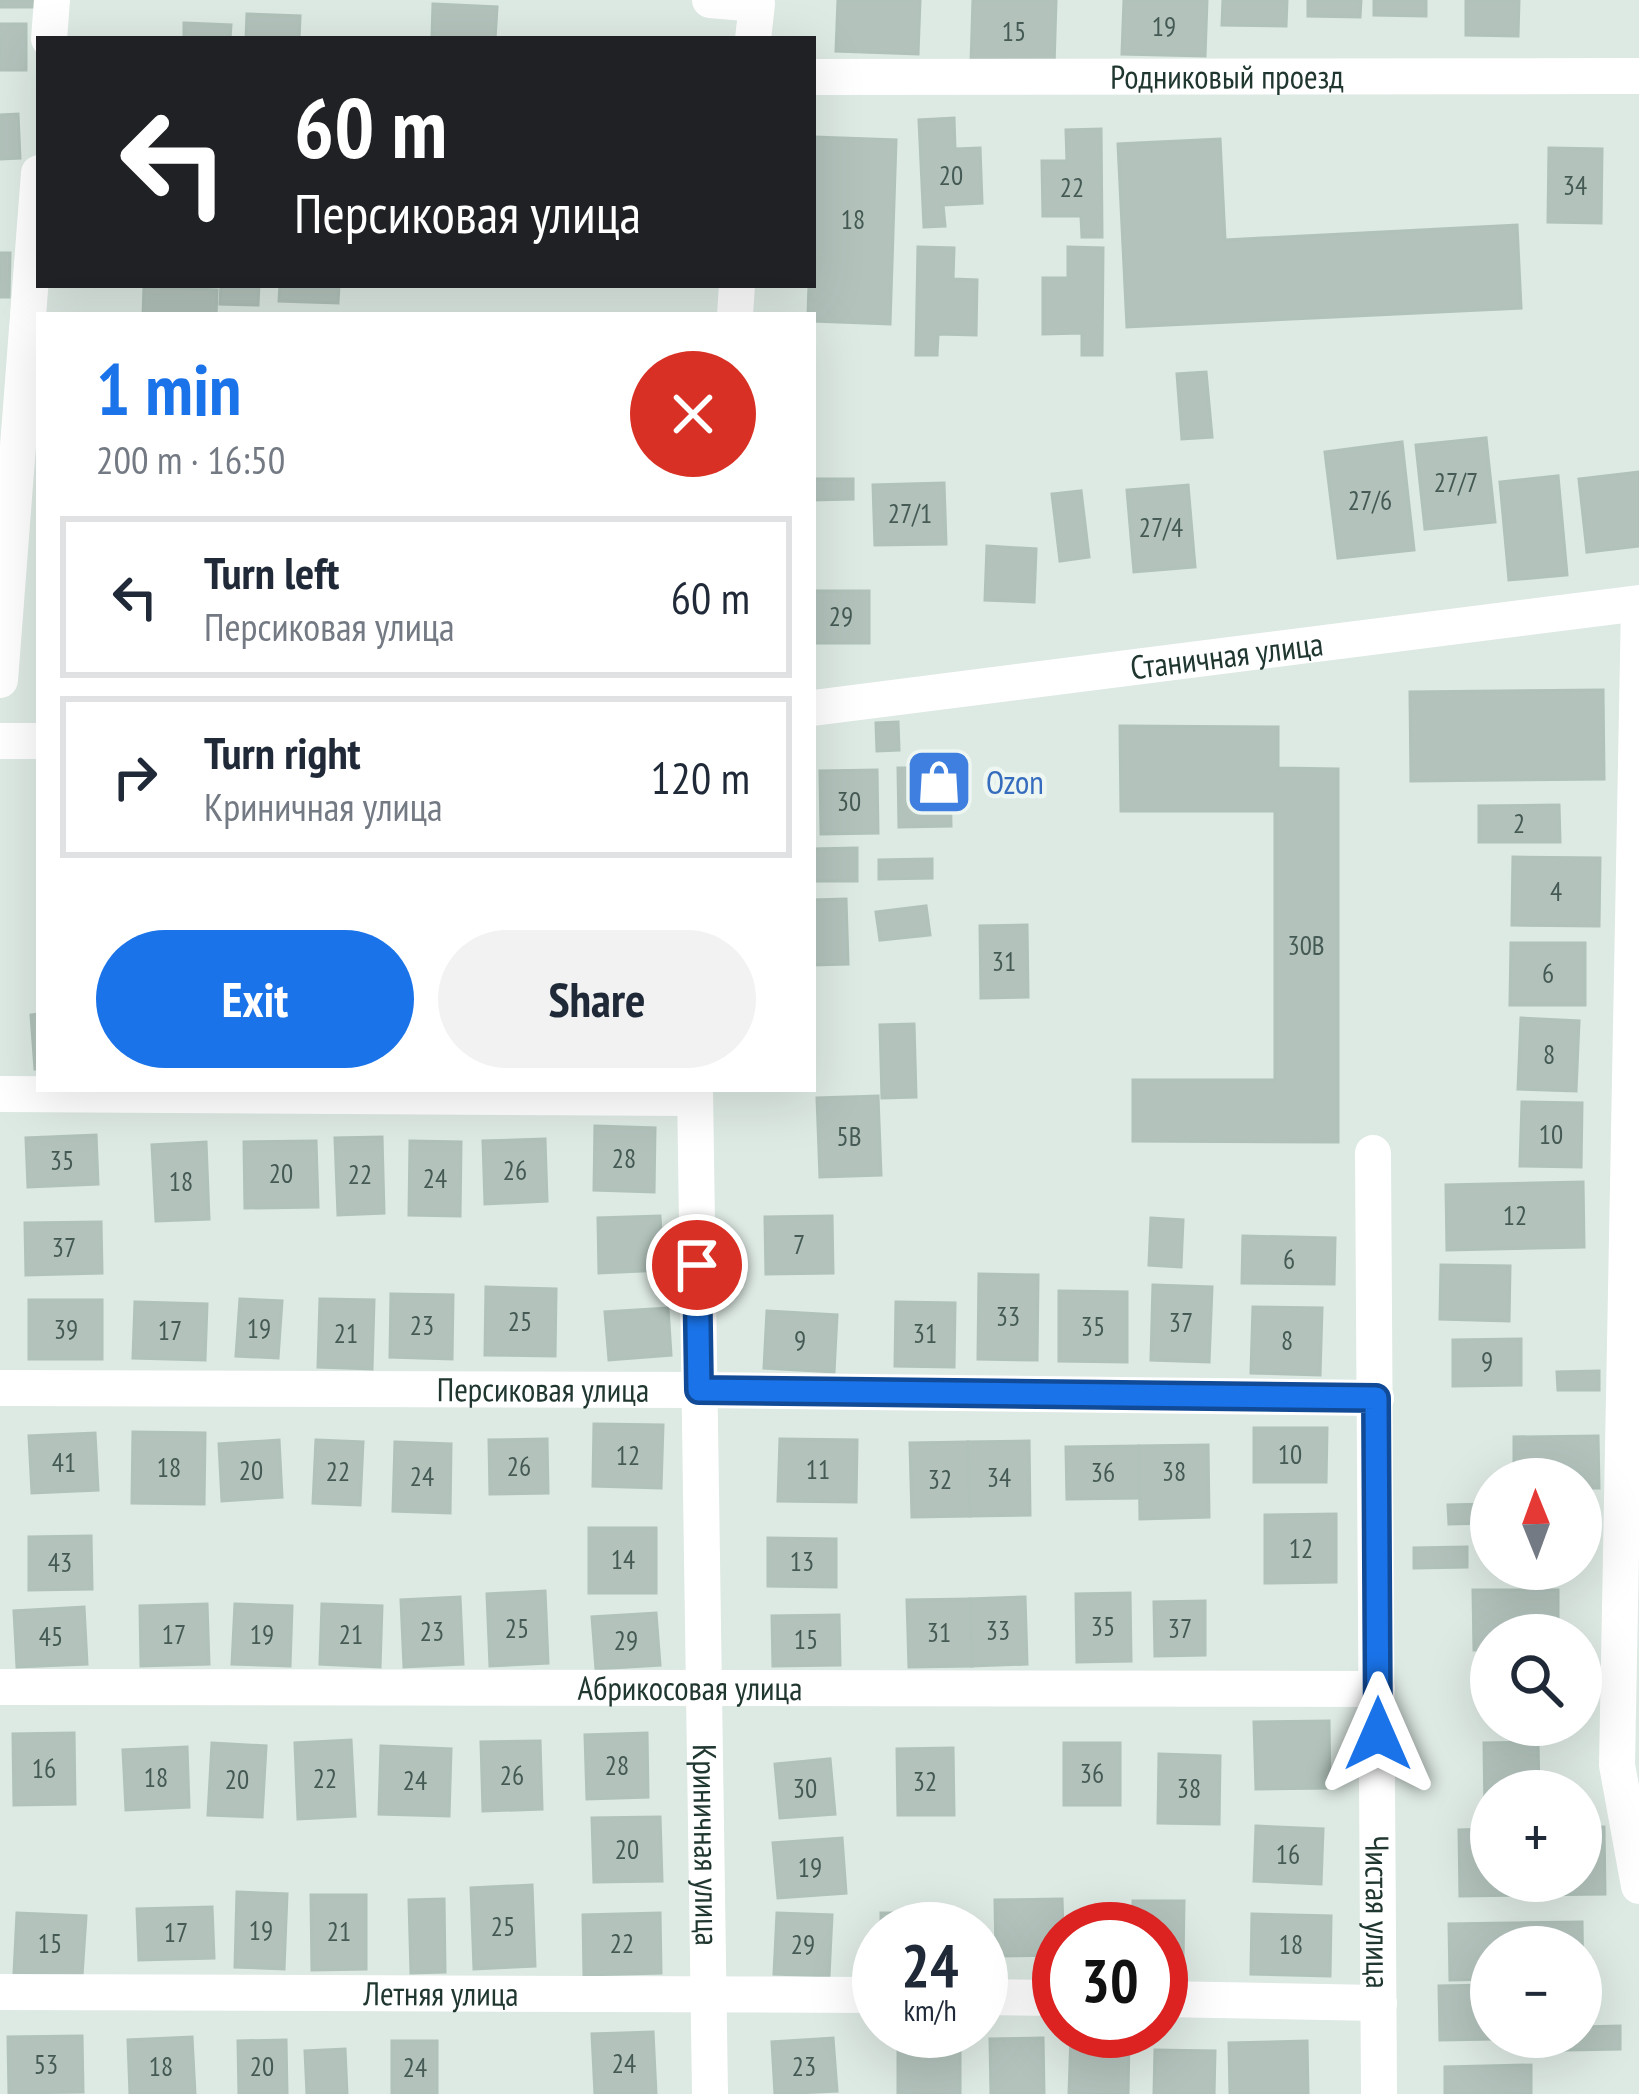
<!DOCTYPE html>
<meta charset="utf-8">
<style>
:root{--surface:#fff;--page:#f2f2f3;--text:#1f2937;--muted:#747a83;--line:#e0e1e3;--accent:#1a73e8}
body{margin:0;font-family:"PT Sans Narrow",sans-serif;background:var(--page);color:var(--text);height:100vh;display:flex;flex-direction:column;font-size:45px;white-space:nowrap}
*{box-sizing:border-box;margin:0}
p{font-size:39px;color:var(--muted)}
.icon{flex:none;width:66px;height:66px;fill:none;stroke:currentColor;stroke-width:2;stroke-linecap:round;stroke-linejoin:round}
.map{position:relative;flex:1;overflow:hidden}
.side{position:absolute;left:36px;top:312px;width:780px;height:780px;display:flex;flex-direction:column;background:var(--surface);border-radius:0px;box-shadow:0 12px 48px #0002}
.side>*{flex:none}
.guide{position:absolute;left:36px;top:36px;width:780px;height:252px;border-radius:0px;box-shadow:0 12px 48px #0002;background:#202124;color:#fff;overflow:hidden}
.needle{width:78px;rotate:359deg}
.buttons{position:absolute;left:1470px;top:1458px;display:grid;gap:24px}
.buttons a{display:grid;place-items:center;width:132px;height:132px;border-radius:50%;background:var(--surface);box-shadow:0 12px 48px #0002;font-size:60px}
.speed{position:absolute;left:852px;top:1902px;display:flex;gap:24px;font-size:60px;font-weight:700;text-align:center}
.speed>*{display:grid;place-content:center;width:156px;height:156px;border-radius:50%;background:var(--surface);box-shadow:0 12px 48px #0002;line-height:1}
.speed small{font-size:30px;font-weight:400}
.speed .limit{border:18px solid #d22;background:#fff;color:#111}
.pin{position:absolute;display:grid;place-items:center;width:102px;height:102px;color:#fff;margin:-51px;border:6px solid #fff;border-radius:50%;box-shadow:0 3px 12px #0007}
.me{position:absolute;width:132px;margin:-66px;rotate:0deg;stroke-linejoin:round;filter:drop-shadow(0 0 9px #0008)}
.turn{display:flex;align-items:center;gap:42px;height:252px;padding:0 60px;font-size:54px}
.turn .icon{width:156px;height:156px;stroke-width:2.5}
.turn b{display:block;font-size:84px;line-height:102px}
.round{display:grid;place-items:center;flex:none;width:126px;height:126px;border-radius:63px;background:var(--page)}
.summary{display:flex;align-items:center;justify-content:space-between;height:204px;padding:0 60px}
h1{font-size:72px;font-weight:800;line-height:90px;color:var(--accent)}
.cta{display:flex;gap:24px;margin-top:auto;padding:24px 60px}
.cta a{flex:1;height:138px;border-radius:72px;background:var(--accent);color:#fff;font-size:48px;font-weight:800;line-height:138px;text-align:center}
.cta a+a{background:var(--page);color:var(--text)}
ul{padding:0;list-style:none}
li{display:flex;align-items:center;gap:36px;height:162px;margin:0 24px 18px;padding:0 36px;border:6px solid var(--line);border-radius:0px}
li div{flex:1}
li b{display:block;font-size:45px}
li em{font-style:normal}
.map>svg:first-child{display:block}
.building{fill:#b3c3bc;stroke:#b0c2ba;stroke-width:3}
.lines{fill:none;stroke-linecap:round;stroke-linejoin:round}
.minor{stroke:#fff;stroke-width:36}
.route-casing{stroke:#114b97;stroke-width:30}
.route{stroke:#1a73e8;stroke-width:21}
.labels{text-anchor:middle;stroke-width:9;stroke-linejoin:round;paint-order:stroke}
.number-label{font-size:27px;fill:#455a54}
.street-label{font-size:33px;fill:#203731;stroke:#edf6f1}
.shop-label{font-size:33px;fill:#366cbe;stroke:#edf6f1;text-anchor:start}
</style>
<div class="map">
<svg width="1639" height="2094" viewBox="0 0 1639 2094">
<rect width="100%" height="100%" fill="#dde9e3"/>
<!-- building -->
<g class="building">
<rect x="0" y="0" width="36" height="7"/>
<path d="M838 0H920L918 54 836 51Z"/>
<path d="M973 0H1056L1054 67 971 64Z"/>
<path d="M1124 0H1207L1205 56 1122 54Z"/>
<path d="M1223 0H1287L1286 26 1222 25Z"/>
<path d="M1308 0H1361L1360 17 1308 16Z"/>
<path d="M1374 0H1426V16L1374 15Z"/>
<path d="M1466 0H1519L1518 36 1466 35Z"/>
<path d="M433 4 497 7 495 39H432Z"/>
<path d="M247 14 300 16 299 39H246Z"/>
<path d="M184 23 231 25 230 39H184Z"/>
<rect x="0" y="24" width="26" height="46"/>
<path d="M18 114 20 158 0 159V115Z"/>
<path d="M954 118 955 149 980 148 982 203 943 205 945 226 924 227 919 120Z"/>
<path d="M1101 129 1102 237H1082L1081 216H1043L1042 161H1067L1066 130Z"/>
<path d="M814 137 896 140 890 324 813 321V315H808L809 285H813Z"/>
<path d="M1220 139 1225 240 1517 225 1521 308 1127 327 1118 144Z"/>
<path d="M1549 148 1602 149 1601 223 1548 222Z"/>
<path d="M918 247 954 248 953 279 977 280 976 335 938 334 937 355H916Z"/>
<path d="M1068 247 1103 248 1102 355H1082V333L1043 334V278H1068Z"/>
<path d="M0 253H10L9 297H0Z"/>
<path d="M221 285H259L258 305 220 304Z"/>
<path d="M280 285H339L338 303 279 301Z"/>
<path d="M144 287 217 290 216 315H143Z"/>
<path d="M1206 372 1212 437 1182 439 1177 374Z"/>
<path d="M1486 438 1495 522 1425 529 1416 445Z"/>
<path d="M1402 442 1414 550 1338 558 1325 452Z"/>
<path d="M1639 472V546L1587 552 1579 479Z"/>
<path d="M1558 476 1567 575 1509 580 1500 482Z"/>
<path d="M813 479H853V499L813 500Z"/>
<path d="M944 483 946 544 875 545 873 485Z"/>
<path d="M1188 485 1195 567 1134 572 1127 490Z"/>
<path d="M1081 491 1089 557 1060 561 1052 494Z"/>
<path d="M987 546 1036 549 1034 602 985 600Z"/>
<rect x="813" y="591" width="56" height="52"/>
<path d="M1603 690 1604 779 1411 781 1410 692Z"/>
<path d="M898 722 899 750 877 751 876 723Z"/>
<path d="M1120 726 1278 727V768L1338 769V1142L1133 1141V1080H1275V811H1121Z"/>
<path d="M898 768H950L951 826 899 827Z"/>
<path d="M877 770 878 833 821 834 820 771Z"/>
<path d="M1559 805 1560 842H1479V806Z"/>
<path d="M857 848V881H813V849Z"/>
<path d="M1513 857 1600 858 1599 926 1512 925Z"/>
<path d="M932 859V878L879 879V860Z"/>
<path d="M846 899 848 964 813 965V900Z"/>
<path d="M926 906 930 935 880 940 876 912Z"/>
<path d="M1027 925 1028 997 981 998 980 926Z"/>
<path d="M1511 943H1585V1005H1510Z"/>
<path d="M39 1014V1069H35L31 1015Z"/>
<path d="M1521 1018 1579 1021 1576 1091 1518 1089Z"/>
<path d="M914 1024 916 1097 882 1098 880 1025Z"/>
<path d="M878 1096 881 1175 820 1177 817 1098Z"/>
<path d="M1522 1102 1582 1103 1581 1167 1520 1166Z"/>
<path d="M595 1126 655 1128 654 1192 594 1190Z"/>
<path d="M96 1135 98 1184 28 1187 26 1138Z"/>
<path d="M382 1137 384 1213 338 1215 335 1138Z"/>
<path d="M545 1139 547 1201 485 1204 483 1141Z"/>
<path d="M316 1141 318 1207 245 1208 244 1142Z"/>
<path d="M410 1141 461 1142 460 1216 409 1215Z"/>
<path d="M206 1142 209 1219 156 1221 152 1145Z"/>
<path d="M1583 1182 1584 1247 1447 1250 1446 1185Z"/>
<path d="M660 1216 663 1270 599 1273 598 1218Z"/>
<path d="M832 1216 833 1273 766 1274 765 1217Z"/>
<path d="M1151 1218 1183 1220 1181 1267 1149 1265Z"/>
<path d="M101 1222 102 1273 26 1275 25 1223Z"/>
<path d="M1243 1236 1335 1238 1334 1284 1242 1283Z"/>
<path d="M1441 1265 1510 1266 1509 1321 1440 1319Z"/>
<path d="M979 1274 1038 1275 1037 1360 978 1359Z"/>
<path d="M1153 1285 1212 1287 1209 1362 1151 1360Z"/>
<path d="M486 1287 556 1289 555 1356 485 1355Z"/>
<path d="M1059 1291 1127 1292V1362L1059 1361Z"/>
<path d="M391 1294 453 1295 452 1359 390 1357Z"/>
<path d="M240 1299 282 1301 278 1358 236 1356Z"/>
<path d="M320 1299 374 1300 372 1369 318 1367Z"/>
<rect x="29" y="1300" width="73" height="59"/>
<path d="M135 1302 207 1304 205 1360 133 1358Z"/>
<path d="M896 1302 955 1303 954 1367 895 1366Z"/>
<path d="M1253 1307 1322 1308 1320 1375 1251 1373Z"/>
<path d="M668 1308 671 1355 609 1360 605 1312Z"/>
<path d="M767 1311 837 1315 834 1372 764 1368Z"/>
<path d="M1521 1339V1385L1453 1386V1340Z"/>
<path d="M1599 1371V1390H1558L1557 1372Z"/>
<path d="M594 1424 663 1425 661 1488 593 1486Z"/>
<path d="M1254 1428H1327L1326 1482H1254Z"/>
<path d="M133 1432 205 1433 204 1504 132 1503Z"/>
<path d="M95 1433 98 1490 32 1493 29 1436Z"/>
<path d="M1598 1436 1599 1488H1581V1479H1514V1437Z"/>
<path d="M547 1439 548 1493 490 1494 489 1440Z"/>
<path d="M780 1439 857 1440 856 1502 778 1501Z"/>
<path d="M279 1440 282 1497 222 1501 219 1444Z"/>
<path d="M316 1440 363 1442 360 1505 313 1503Z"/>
<path d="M1029 1441 1030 1515 970 1516 968 1442Z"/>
<path d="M395 1442 451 1444 450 1513 393 1511Z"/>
<path d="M968 1442 970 1516 912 1517 910 1443Z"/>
<path d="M1208 1445 1209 1517 1140 1519 1139 1446Z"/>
<path d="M1139 1446V1498L1067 1499 1066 1447Z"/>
<path d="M1491 1504V1523L1449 1524 1448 1505Z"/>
<path d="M1336 1514V1582L1265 1583V1515Z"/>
<rect x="589" y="1528" width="67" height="65"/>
<path d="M91 1536 92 1589 29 1590V1537Z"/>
<path d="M768 1538 836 1539V1587L768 1586Z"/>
<path d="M1467 1547V1567L1414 1568V1548Z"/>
<path d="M1473 1590H1558V1635H1491V1650H1474Z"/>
<path d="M545 1591 548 1663 490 1666 487 1594Z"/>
<path d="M1130 1593 1131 1661 1077 1662 1076 1594Z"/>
<path d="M460 1597 463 1664 404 1667 401 1600Z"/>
<path d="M1025 1597 1027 1664 972 1666 970 1599Z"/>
<path d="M970 1599 972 1666 909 1667 907 1600Z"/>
<path d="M1205 1601V1655L1155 1656 1154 1602Z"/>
<path d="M207 1604 209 1664 141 1666 140 1606Z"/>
<path d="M235 1604 292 1606 290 1666 232 1664Z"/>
<path d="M322 1604 382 1606 380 1667 320 1664Z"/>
<path d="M84 1607 87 1664 17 1667 14 1611Z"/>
<path d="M656 1613 660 1665 596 1669 592 1617Z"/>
<path d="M839 1615 840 1665 773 1666 772 1616Z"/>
<path d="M1329 1721 1330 1788 1256 1789 1254 1722Z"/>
<path d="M74 1733 75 1804 14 1805 13 1734Z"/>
<path d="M647 1733 648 1797 587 1799 585 1735Z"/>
<path d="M351 1740 355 1816 298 1819 295 1743Z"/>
<path d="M540 1741 542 1809 483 1811 481 1742Z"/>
<path d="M1538 1742 1539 1791H1491V1811H1485L1484 1743Z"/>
<path d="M212 1743 266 1746 262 1817 208 1815Z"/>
<rect x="1064" y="1743" width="56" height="62"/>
<path d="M381 1746 451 1749 449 1816 379 1814Z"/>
<path d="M187 1747 189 1807 126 1810 123 1750Z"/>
<path d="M953 1748 954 1815H898L897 1749Z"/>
<path d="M1159 1754 1220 1756 1219 1824 1158 1823Z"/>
<path d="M830 1759 835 1814 780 1818 775 1764Z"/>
<path d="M660 1817 662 1881 594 1882 592 1818Z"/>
<path d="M1256 1826 1323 1829 1321 1884 1254 1881Z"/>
<path d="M1604 1827 1605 1894 1460 1896 1459 1830 1491 1829V1881H1581V1828Z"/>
<path d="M842 1838 846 1893 778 1898 773 1843Z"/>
<path d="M532 1885 535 1966 474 1969 471 1888Z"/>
<path d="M237 1892 287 1894 284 1969 235 1967Z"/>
<path d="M311 1895H366V1969L312 1970Z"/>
<path d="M444 1899 445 1972 411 1973 409 1900Z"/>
<path d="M1062 1899 1063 1929H1059V1955L996 1956 995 1900Z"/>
<path d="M1133 1901H1184L1183 1962H1161V1929H1133Z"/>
<path d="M212 1907 214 1958 139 1960 137 1909Z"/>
<path d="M17 1913 86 1916 82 1976 14 1973Z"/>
<path d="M660 1913 661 1973 584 1975 583 1915Z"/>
<path d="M777 1913 832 1915 829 1976 774 1974Z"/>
<rect x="881" y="1913" width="62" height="16"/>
<path d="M1252 1914 1331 1916 1330 1976 1251 1974Z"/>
<path d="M1582 1922 1583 1992 1581 1947H1491V1979L1450 1980 1449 1924Z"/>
<path d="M1491 1985V2037L1495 2039 1440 2040 1439 1986Z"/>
<path d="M1620 2026V2049L1512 2051V2037H1581V2027Z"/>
<path d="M653 2032 656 2094H595L592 2034Z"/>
<path d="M1071 2035 1129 2037 1128 2094H1069Z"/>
<path d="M82 2036 83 2092 9 2093 8 2037Z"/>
<path d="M192 2037 195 2094H130L128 2040Z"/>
<path d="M833 2038 837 2091 775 2094 772 2042Z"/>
<path d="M1043 2038 1044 2094H991L990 2039Z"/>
<path d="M286 2040 287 2094H239L238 2041Z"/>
<rect x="392" y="2041" width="45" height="53"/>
<path d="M1307 2041 1308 2094H1230L1229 2043Z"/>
<rect x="898" y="2043" width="62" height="51"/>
<path d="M345 2049 347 2094H307L305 2051Z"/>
<path d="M1155 2050 1215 2051 1214 2094H1154Z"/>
<path d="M1531 2065V2094H1445V2067Z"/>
</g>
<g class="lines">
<!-- minor -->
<g class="minor">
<path d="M710 0 757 4 753 39"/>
<path d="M49 39 52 0"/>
<path id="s1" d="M813 77 1639 76"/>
<path d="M735 315 737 285"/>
<path d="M1639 604 1617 1765 1639 1886"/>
<path d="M0 680 39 173"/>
<path id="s2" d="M813 708 1639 603"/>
<path d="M0 741H39"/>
<path id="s3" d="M695 1089 710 2094"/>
<path d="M0 1094 695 1098"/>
<path id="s4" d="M1373 1153 1379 2094"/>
<path id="s5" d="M0 1388 699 1390 1376 1398"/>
<path id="s6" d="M0 1687 1377 1689"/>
<path id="s7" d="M0 1992 879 1995"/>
<path d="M981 1997 1059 1998"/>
<path d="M1161 1999 1379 2003"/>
</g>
</g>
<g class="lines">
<!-- route casing -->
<g class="route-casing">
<path id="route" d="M697 1265 699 1390 1376 1398 1378 1734"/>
</g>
<!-- route -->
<use href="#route" class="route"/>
</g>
<!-- icons -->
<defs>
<g id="shop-square" transform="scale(3.45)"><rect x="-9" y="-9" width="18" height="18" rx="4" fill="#3f7fe0" stroke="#edf6f1"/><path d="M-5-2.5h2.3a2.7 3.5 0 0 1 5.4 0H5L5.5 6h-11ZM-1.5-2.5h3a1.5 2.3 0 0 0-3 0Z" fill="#fff"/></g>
</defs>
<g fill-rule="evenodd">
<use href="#shop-square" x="939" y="782"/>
</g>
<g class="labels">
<!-- number labels -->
<g class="number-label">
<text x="1164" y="36">19</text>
<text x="1014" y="41">15</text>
<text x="951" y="185">20</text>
<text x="1575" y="195">34</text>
<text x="1072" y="197">22</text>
<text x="853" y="229">18</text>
<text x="1456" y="492">27/7</text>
<text x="1370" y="510">27/6</text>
<text x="910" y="523">27/1</text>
<text x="1161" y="537">27/4</text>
<text x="841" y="626">29</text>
<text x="849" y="811">30</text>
<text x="1519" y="833">2</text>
<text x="1556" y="901">4</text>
<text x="1306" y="955">30В</text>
<text x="1004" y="971">31</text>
<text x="1548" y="983">6</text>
<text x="1549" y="1064">8</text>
<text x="1551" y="1144">10</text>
<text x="849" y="1146">5В</text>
<text x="624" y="1168">28</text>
<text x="62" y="1170">35</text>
<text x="515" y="1180">26</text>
<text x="281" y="1183">20</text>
<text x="360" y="1184">22</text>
<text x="435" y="1188">24</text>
<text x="181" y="1191">18</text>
<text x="1515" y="1225">12</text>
<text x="799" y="1254">7</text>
<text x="64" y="1257">37</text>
<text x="1289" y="1269">6</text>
<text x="1008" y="1326">33</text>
<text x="520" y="1331">25</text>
<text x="1181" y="1332">37</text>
<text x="422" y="1335">23</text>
<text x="1093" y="1336">35</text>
<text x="259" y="1338">19</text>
<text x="66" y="1339">39</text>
<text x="170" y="1340">17</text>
<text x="346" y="1343">21</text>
<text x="925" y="1343">31</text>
<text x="800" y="1350">9</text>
<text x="1287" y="1350">8</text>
<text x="1487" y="1371">9</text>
<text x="1290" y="1464">10</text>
<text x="628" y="1465">12</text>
<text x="64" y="1472">41</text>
<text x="519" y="1476">26</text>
<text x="169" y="1477">18</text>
<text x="818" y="1479">11</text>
<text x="251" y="1480">20</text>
<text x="338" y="1481">22</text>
<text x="1174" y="1481">38</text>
<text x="1103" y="1482">36</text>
<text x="422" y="1486">24</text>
<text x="999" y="1487">34</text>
<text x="940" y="1489">32</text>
<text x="1301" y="1558">12</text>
<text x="623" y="1569">14</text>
<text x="802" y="1571">13</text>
<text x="60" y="1572">43</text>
<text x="1103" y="1636">35</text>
<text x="517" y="1638">25</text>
<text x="1180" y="1638">37</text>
<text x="998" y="1640">33</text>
<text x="432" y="1641">23</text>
<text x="939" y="1642">31</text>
<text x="174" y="1644">17</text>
<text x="262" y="1644">19</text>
<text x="351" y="1644">21</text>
<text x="51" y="1646">45</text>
<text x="806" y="1649">15</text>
<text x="626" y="1650">29</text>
<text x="617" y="1775">28</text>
<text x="44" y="1778">16</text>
<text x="1092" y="1783">36</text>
<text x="512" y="1785">26</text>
<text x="156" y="1787">18</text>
<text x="325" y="1788">22</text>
<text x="237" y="1789">20</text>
<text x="415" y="1790">24</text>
<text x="925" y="1791">32</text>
<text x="805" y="1798">30</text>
<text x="1189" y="1798">38</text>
<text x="627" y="1859">20</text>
<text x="1288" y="1864">16</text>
<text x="810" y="1877">19</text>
<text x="503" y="1936">25</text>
<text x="261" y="1940">19</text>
<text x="339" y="1941">21</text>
<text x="176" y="1942">17</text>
<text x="50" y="1953">15</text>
<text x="622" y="1953">22</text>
<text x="803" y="1954">29</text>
<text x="1291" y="1954">18</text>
<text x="624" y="2073">24</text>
<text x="46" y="2074">53</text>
<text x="161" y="2076">18</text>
<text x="262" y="2076">20</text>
<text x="804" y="2076">23</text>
<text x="415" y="2077">24</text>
</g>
<!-- street labels -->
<g class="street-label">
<text dy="12" stroke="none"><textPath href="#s1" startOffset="414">Родниковый проезд</textPath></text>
<text dy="12" stroke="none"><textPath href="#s2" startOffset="417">Станичная улица</textPath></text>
<text dy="12" stroke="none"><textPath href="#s5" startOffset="543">Персиковая улица</textPath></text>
<text dy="12" stroke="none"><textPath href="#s6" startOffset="690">Абрикосовая улица</textPath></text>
<text dy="12" stroke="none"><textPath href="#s3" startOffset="756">Криничная улица</textPath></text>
<text dy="12" stroke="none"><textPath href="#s4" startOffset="759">Чистая улица</textPath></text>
<text dy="12" stroke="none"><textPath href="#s7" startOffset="441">Летняя улица</textPath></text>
</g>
<!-- shop labels -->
<g class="shop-label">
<text x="986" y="794">Ozon</text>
</g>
</g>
</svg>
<div class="buttons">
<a><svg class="needle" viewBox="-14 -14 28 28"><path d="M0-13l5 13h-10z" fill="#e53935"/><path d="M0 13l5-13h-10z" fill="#747a83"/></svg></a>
<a><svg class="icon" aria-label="search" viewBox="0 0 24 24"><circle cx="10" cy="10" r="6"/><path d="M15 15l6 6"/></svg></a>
<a>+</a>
<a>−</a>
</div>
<div class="speed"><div>24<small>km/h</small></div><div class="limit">30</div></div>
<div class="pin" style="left:697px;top:1265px;background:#d93025"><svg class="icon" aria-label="arrive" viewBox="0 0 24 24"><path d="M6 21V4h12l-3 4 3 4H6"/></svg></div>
<svg class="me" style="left:1378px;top:1734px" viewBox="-20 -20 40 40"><path d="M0-17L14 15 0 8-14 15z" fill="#1a73e8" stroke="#fff" stroke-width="4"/></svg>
<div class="guide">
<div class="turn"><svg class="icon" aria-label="left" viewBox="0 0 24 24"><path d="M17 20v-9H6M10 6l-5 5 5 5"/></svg><div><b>60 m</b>Персиковая улица</div></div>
</div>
<section class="side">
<div class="summary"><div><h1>1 min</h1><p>200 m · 16:50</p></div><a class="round" style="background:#d93025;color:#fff"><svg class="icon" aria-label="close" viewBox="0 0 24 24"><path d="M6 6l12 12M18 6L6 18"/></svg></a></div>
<ul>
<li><svg class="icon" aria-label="left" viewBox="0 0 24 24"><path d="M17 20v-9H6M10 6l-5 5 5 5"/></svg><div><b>Turn left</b><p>Персиковая улица</p></div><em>60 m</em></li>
<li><svg class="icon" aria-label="right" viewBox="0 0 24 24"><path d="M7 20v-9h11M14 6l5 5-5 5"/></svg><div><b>Turn right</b><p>Криничная улица</p></div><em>120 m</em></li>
</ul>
<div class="cta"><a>Exit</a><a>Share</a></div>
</section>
</div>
